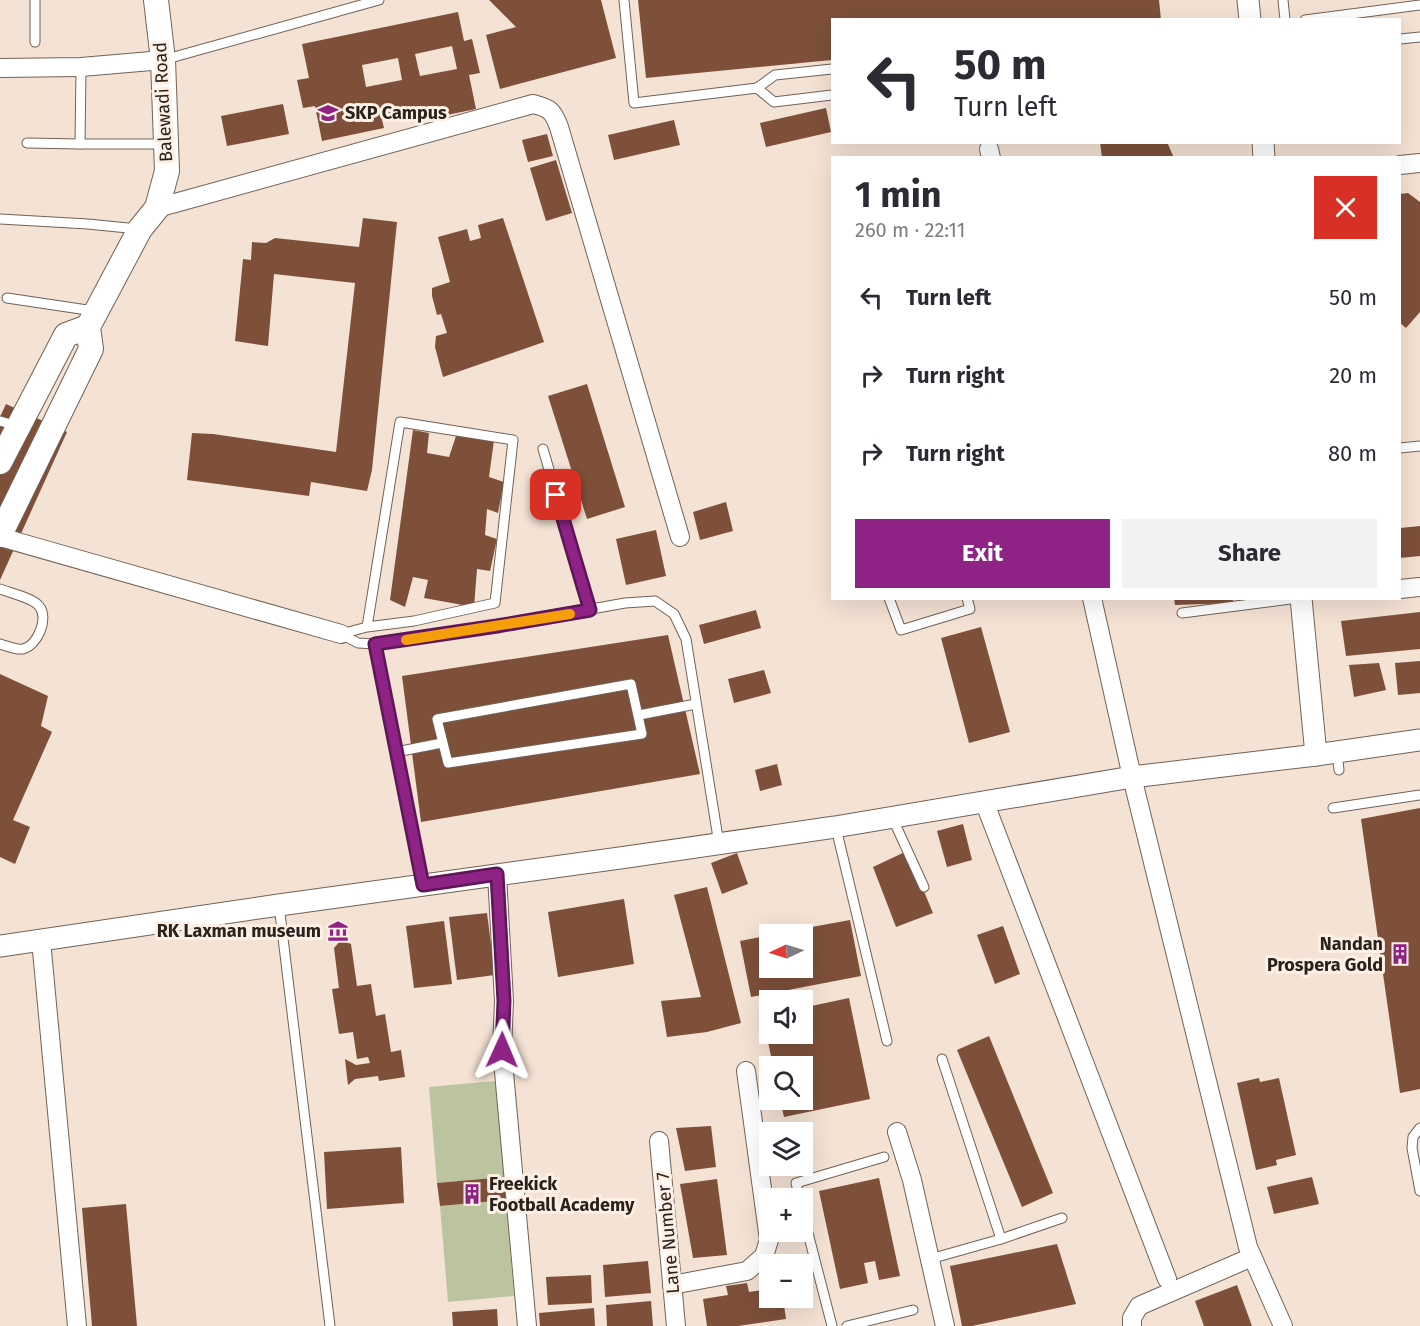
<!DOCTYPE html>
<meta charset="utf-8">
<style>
:root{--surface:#fff;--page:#f2f2f3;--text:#2b2b33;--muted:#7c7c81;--accent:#8f2285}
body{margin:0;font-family:"Fira Sans",sans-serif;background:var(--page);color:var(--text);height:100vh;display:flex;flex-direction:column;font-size:22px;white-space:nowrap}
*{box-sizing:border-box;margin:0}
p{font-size:20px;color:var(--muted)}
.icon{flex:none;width:33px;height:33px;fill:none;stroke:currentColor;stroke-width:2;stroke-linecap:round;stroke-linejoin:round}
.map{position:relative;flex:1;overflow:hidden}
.details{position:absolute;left:831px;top:156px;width:570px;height:444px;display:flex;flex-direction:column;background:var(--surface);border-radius:0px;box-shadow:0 6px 24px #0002}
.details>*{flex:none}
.guide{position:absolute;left:831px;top:18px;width:570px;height:126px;border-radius:0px;box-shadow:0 6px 24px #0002;background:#fff;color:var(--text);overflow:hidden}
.needle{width:39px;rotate:266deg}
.fabs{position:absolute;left:759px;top:924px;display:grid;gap:12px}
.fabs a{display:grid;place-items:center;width:54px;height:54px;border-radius:0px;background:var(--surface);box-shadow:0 6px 24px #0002;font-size:30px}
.pin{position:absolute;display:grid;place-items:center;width:51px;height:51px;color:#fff;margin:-26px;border-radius:12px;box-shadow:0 3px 9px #0006}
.me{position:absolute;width:66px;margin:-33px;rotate:1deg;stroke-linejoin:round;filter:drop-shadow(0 0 4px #0008)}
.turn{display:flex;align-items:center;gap:21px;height:126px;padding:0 24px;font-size:27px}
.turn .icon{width:78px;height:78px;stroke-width:2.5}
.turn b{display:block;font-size:42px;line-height:51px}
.round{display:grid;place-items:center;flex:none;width:63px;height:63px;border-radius:0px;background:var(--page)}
.headline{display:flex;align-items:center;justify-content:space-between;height:102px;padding:0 24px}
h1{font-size:36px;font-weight:700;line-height:45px}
.button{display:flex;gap:12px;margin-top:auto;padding:12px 24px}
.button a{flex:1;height:69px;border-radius:0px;background:var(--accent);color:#fff;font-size:24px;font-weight:700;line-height:69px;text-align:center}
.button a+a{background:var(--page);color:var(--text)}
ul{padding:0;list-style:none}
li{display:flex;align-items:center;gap:18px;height:78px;padding:0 24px}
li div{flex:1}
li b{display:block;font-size:22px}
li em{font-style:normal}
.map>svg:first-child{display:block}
.green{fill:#bbc39f}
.building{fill:#7e503a;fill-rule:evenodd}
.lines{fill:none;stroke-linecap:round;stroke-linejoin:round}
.service-casing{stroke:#726256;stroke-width:11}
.minor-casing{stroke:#726256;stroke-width:20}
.tertiary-casing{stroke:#726256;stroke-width:23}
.secondary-casing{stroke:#726256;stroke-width:26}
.service{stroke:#fff;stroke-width:9}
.minor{stroke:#fff;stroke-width:18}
.tertiary{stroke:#fff;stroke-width:21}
.secondary{stroke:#fff;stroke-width:24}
.route-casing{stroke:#5d1656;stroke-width:15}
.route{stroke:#8f2285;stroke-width:10}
.slow{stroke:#f59e0b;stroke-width:10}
.labels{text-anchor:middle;stroke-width:6;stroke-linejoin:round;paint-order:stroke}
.street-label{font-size:18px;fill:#29221d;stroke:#fff0e5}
.poi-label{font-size:18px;font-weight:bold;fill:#29221d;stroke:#fff0e5;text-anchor:start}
</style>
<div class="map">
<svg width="1420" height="1326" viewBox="0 0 1420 1326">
<rect width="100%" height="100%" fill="#f4e2d4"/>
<!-- green -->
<g class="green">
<path d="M495 1081 504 1177 437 1183 429 1087Z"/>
<path d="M506 1200 514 1296 448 1302 440 1206Z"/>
</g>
<!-- building -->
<g class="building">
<path d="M489 0H601L616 58 500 89 486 35 516 27Z"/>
<path d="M638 0H1159L1161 20H832V60L646 78Z"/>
<path d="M458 12 464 41 472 39 480 73 469 75 476 109 413 122 411 114 382 120 384 128 322 141 315 106 303 108 297 80 309 78 302 44ZM452 46 457 69 420 76 415 54ZM398 58 402 80 366 87 362 65Z"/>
<path d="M283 104 289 134 227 146 221 116Z"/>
<path d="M826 108 831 132 766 147 760 123Z"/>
<path d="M674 120 680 145 614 160 608 135Z"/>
<path d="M547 134 553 156 528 162 522 140Z"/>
<path d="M1100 142H1167L1174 158H1102Z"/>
<path d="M556 160 572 213 546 221 530 168Z"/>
<path d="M1408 193 1420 202V312L1406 328 1400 323V194Z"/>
<path d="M363 218 397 222 372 470 367 491 311 482 309 496 187 480 192 433 213 434 336 452 355 283 274 274 268 346 235 341 243 259 251 260 252 242 266 243 275 238 359 247Z"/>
<path d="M503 218 544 342 443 377 435 347 436 336 447 333 441 314 437 315 432 296V288L450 282 438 237 467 229 470 241 481 238 478 225Z"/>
<path d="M587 384 625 507 587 519 548 396Z"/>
<path d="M6 404 67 432 0 580V417Z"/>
<path d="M413 430 429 433 427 453 449 457 456 436 494 440 489 477 504 482 498 513 487 509 485 535 497 539 490 571 477 569 474 607 424 598 428 580 413 577 405 607 390 600Z"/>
<path d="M726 502 733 531 700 540 693 512Z"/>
<path d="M1420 526V556L1400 558V528Z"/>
<path d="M656 530 666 576 626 585 616 539Z"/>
<path d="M1174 598H1233V603L1175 605Z"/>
<path d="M756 610 761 628 704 644 699 625Z"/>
<path d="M1420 612V649L1346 656 1341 621Z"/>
<path d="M981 627 1010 732 969 743 941 638Z"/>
<path d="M668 635 700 774 421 822 402 676Z"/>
<path d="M1420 661V693L1398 695 1395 663Z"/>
<path d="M1379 663 1386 690 1354 697 1349 665Z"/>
<path d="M764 670 771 693 734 703 728 679Z"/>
<path d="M0 674 48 696 41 726 52 732 13 820 30 827 15 864 0 857Z"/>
<path d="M777 764 782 785 760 791 755 770Z"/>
<path d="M1420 808V1089L1400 1093 1361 819Z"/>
<path d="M963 824 972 860 947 867 937 831Z"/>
<path d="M907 851 933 913 896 927 873 867Z"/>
<path d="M737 853 748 884 722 894 711 863Z"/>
<path d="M707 887 741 1023 707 1032 667 1037 661 1001 701 997 674 895Z"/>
<path d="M624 899 634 964 558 977 548 912Z"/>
<path d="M487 913 495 975 457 980 449 917Z"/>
<path d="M850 920 861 976 751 997 740 941 770 935V968H802V934H779V933Z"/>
<path d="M444 921 452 984 414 988 406 926Z"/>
<path d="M1003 926 1020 974 995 984 977 935Z"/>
<path d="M341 940 351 944 357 986 371 984 376 1016 385 1014 391 1052 401 1050 405 1077 379 1081 378 1076 355 1079 348 1085 345 1059 356 1065 370 1063 368 1057 357 1059 353 1032 339 1034 332 989 339 988 334 948Z"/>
<path d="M849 998 870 1099 784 1117 780 1100H802V1066H773L763 1017 770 1016V1034H802V1008Z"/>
<path d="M989 1036 1053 1193 1022 1207 957 1050Z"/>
<path d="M1259 1078 1260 1082 1279 1078 1296 1155 1276 1160 1277 1165 1256 1170 1237 1083Z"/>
<path d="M711 1126 716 1167 685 1171 676 1128Z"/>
<path d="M401 1147 404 1203 327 1209 324 1152Z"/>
<path d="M504 1177 506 1200 440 1206 437 1183Z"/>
<path d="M1312 1177 1319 1204 1274 1214 1267 1187Z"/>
<path d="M879 1178 900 1276 879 1280 875 1261 864 1263 868 1283 840 1289 819 1191Z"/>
<path d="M717 1179 727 1255 693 1258 680 1184Z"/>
<path d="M126 1204 137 1326H92L82 1208Z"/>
<path d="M1057 1244 1076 1304 972 1326H962L950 1266Z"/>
<path d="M648 1261 651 1293 605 1297 603 1265Z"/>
<path d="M591 1275 592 1303 548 1305 546 1277Z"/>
<path d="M747 1283 749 1292 770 1289V1298H783L786 1319 738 1326H707L703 1299 728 1295 726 1286Z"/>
<path d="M1237 1285 1252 1326H1204L1195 1301Z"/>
<path d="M651 1301 653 1326H607L606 1305Z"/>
<path d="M594 1308 595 1326H540L539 1313Z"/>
<path d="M497 1309 498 1326H453L452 1312Z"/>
</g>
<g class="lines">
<!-- service casing -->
<g class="service-casing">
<g id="service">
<path d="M35 0V42"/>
<path d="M624 0 634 103 757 88"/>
<path d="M1283 0 1285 20"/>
<path d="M1305 20 1420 5"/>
<path d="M1400 39 1420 37"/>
<path d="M163 60 379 0"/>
<path d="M81 67 80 144H165"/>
<path d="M832 69 775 75 757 88 774 102 832 95"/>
<path d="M27 143 80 144"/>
<path d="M0 219 88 224 138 229"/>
<path d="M7 298 94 311"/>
<path d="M0 421 18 426"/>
<path d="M1400 448 1420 446"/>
<path d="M543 449 590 610"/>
<path d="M0 589C10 593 33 598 39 606 49 618 38 645 23 649 15 650 7 646 0 644"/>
<path d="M889 598 901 630 970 609 967 598"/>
<path d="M1182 613 1298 598"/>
<path d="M341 634 367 627 414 621 495 603 513 440 400 422 367 627"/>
<path d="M341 634 358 643 375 644 497 626 625 603 655 601 674 614 686 639 719 844"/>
<path d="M375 644 423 885"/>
<path d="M631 684 642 734 448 763 437 719Z"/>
<path d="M639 715 696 704"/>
<path d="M396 752 442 743"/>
<path d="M1337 752 1339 770"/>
<path d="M1333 808 1420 795"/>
<path d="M892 817 924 887"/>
<path d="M836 828 887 1041"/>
<path d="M279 905 330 1326"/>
<path d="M942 1059 1001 1239"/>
<path d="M1420 1128 1413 1137 1412 1148 1420 1191"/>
<path d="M800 1198 796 1183 884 1157"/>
<path d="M802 1210 832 1326"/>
<path d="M930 1259 1001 1239 1062 1218"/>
<path d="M847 1326 913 1310"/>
</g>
</g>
<!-- minor casing -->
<g class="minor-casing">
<g id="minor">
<path d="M0 68 81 67 163 60"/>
<path d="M989 149 991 158"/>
<path d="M1400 165 1420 163"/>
<path d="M157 208 533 104C550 108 553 111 559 127L680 537"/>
<path d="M0 537 341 634"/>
<path d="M1400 589 1420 587"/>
<path d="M1092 598 1132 777 1248 1247 1283 1326"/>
<path d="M984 801 1167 1279"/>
<path d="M497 875 504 1001 502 1050 527 1326"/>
<path d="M41 940 77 1326"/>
<path d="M897 1132 912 1180 945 1326"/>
<path d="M659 1141 676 1326"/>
<path d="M672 1285 747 1271 764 1256 769 1240 746 1071"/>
<path d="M1132 1326V1318L1139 1306 1252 1257"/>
</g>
</g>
<!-- tertiary casing -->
<g class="tertiary-casing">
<g id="tertiary">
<path d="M1248 0 1250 20"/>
<path d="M1263 142 1264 158"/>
<path d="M1301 598 1316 755"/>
<path d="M0 946 279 905 620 858 835 827 1132 777 1316 755 1420 740"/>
</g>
</g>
<!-- secondary casing -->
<g class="secondary-casing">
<g id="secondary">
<path d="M0 462 66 335 88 327"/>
<path d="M0 535 91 349 88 327 140 229 157 208 167 171 163 60 156 0"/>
</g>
</g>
<!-- service -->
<use href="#service" class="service"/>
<!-- minor -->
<use href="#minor" class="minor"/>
<!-- tertiary -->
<use href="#tertiary" class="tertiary"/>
<!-- secondary -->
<use href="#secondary" class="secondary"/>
</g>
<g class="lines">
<!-- route casing -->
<g class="route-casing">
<path id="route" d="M502 1050 504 1001 497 874 423 885 375 644 497 626 590 610 556 495"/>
</g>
<!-- route -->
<use href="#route" class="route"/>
<!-- slow -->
<path class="slow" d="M406 640 570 614"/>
</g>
<!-- icons -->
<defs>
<g id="university-bare" transform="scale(1.62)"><path d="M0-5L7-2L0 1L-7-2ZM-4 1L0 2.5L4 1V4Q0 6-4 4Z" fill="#8f2285" stroke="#fff0e5" stroke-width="2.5" paint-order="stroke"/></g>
<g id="museum-bare" transform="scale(1.62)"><path d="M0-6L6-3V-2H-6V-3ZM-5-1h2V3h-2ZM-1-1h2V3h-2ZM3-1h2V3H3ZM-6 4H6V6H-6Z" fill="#8f2285" stroke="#fff0e5" stroke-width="2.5" paint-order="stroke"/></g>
<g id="building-bare" transform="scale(1.62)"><path d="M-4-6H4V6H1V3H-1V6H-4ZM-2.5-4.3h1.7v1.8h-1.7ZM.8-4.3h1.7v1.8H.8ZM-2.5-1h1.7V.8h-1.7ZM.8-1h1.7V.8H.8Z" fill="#8f2285" stroke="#fff0e5" stroke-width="2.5" paint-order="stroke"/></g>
</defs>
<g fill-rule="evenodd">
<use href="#university-bare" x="328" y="113"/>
<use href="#museum-bare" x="338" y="931"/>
<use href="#building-bare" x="1400" y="954"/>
<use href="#building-bare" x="472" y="1194"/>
</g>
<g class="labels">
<!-- street labels -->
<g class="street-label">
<text transform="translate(163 102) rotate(-93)" y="6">Balewadi Road</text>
<text transform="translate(668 1233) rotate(-95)" y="6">Lane Number 7</text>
</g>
<!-- poi labels -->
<g class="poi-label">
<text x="345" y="119">SKP Campus</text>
<text x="321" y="937" text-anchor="end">RK Laxman museum</text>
<text x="1383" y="950" text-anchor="end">Nandan<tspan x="1383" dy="21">Prospera Gold</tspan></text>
<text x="489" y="1190">Freekick<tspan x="489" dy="21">Football Academy</tspan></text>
</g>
</g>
</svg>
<div class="fabs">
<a><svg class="needle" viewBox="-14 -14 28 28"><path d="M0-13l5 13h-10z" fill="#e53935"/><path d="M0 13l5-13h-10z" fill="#7c7c81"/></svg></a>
<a><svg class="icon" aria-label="sound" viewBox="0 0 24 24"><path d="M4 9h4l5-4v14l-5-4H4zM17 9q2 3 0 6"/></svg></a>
<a><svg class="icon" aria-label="search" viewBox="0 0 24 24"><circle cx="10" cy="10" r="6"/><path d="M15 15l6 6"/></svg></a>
<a><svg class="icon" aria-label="layers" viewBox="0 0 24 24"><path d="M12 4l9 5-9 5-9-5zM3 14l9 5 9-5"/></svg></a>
<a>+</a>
<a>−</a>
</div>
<div class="pin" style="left:556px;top:495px;background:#d93025"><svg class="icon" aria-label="arrive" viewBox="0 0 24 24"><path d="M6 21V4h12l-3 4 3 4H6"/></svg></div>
<svg class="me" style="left:502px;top:1050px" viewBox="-20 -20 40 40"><path d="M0-17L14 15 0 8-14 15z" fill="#8f2285" stroke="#fff" stroke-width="4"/></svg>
<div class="guide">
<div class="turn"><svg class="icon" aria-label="left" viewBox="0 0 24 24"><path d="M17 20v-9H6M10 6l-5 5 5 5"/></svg><div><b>50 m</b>Turn left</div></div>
</div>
<section class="details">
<div class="headline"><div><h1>1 min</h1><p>260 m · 22:11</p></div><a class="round" style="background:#d93025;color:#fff"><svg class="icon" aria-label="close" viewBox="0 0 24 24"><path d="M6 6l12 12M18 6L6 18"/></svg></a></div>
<ul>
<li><svg class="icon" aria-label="left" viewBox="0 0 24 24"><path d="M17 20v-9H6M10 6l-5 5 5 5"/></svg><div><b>Turn left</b></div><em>50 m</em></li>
<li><svg class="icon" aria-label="right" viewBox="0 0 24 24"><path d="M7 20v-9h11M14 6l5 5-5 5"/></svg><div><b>Turn right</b></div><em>20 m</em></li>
<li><svg class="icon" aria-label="right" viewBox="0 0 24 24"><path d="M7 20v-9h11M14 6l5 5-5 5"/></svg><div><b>Turn right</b></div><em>80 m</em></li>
</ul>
<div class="button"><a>Exit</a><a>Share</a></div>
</section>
</div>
